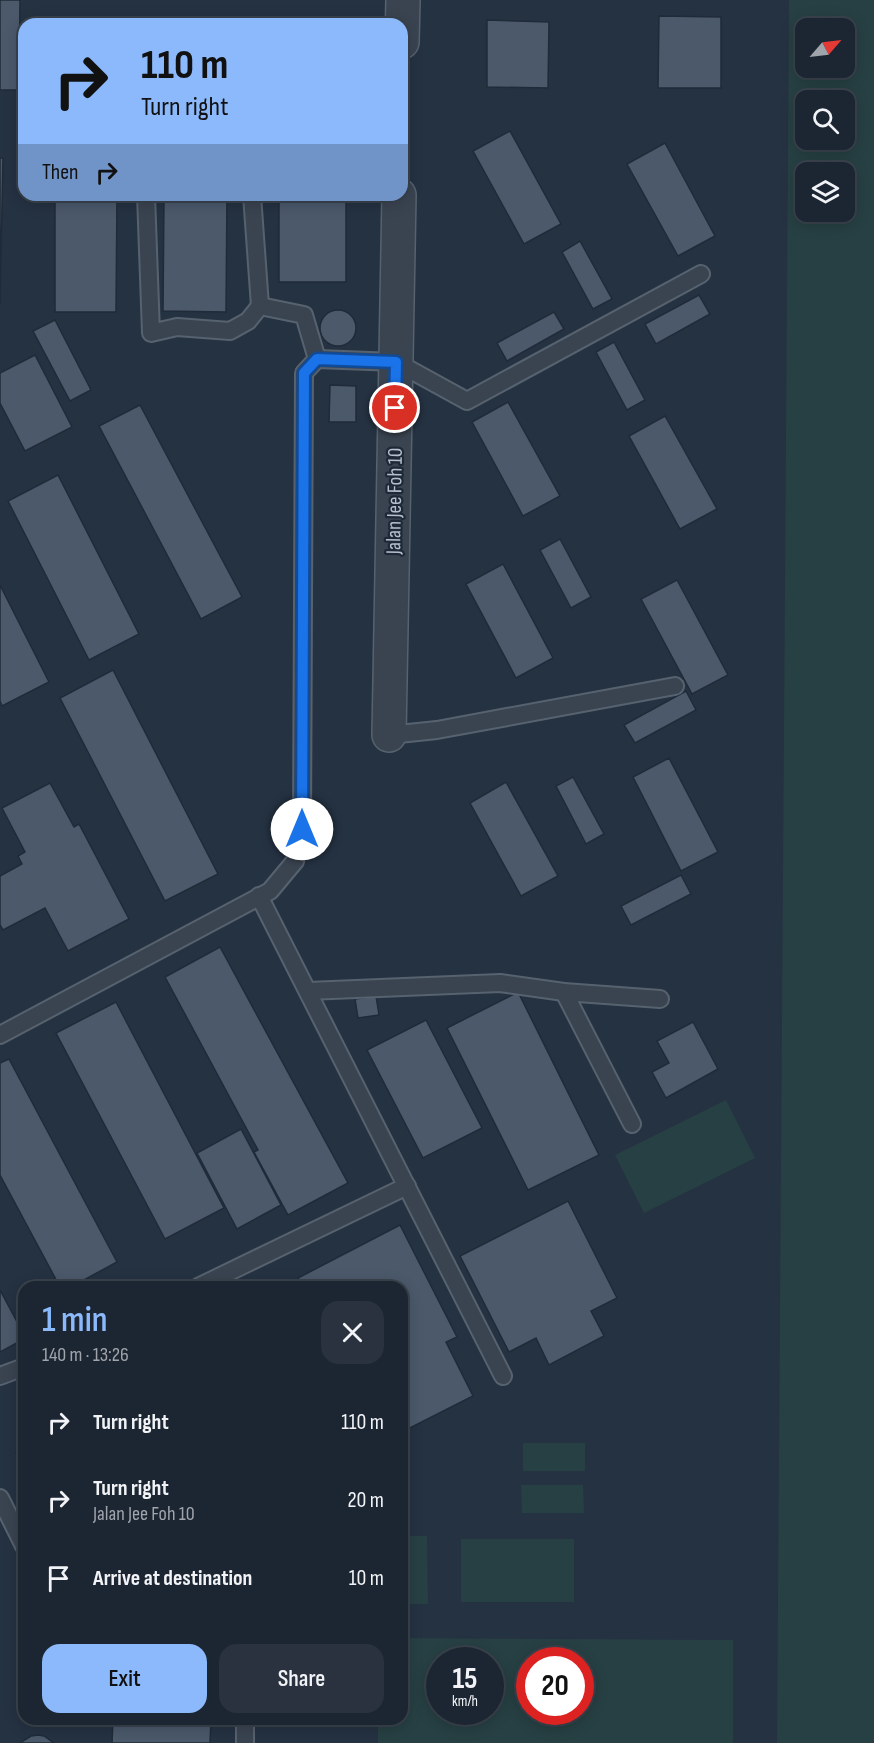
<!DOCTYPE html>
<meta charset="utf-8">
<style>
:root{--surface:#1c2632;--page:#29323e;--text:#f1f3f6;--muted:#a0a5ac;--line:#3a434d;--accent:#8cb9fb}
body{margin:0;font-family:"Sofia Sans Condensed",sans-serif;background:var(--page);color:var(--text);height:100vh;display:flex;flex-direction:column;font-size:22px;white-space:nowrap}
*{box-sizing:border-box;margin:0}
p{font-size:20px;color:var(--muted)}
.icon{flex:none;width:33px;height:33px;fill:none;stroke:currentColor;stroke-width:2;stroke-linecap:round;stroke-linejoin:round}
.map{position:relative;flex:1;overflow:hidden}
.sheet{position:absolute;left:18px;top:1281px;width:390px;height:444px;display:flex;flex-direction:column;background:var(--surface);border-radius:18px;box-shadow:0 3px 15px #0003,0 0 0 2px var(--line)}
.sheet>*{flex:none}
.banner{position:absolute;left:18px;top:18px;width:390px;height:183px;border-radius:18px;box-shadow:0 3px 15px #0003,0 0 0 2px var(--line);background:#8cb9fb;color:#111;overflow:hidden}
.needle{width:39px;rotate:62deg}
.fabs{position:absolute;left:795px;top:18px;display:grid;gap:12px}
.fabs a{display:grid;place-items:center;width:60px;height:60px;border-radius:12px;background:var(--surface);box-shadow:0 3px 15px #0003,0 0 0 2px var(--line);font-size:30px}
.speed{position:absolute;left:426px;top:1647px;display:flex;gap:12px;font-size:30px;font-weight:700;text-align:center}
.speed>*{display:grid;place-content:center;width:78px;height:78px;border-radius:50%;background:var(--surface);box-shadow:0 3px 15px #0003,0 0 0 2px var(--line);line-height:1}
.speed small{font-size:15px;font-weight:400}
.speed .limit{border:9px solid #d22;background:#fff;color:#111}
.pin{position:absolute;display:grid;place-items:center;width:51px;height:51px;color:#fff;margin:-26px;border:3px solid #fff;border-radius:50%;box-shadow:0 2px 6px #0007}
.me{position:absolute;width:66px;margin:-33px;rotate:0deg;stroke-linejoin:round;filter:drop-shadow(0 0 4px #0008)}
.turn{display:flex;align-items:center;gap:21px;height:126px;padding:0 24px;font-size:27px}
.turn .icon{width:78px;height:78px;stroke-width:2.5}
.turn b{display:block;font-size:42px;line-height:51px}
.then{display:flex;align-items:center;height:57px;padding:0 24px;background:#0003;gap:12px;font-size:22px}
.round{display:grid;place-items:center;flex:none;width:63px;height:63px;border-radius:18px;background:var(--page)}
.summary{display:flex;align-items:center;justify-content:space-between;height:102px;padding:0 24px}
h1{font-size:36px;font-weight:600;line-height:45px;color:var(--accent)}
.primary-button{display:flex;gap:12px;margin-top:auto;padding:12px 24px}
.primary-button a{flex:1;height:69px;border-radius:18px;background:var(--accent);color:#111;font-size:24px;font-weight:600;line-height:69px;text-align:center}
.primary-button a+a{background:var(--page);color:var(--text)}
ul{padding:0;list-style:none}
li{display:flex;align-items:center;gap:18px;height:78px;padding:0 24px}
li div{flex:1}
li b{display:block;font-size:22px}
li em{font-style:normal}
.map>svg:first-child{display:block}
.green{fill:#274043;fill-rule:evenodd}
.building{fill:#4b596b;stroke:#202b39;stroke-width:1.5}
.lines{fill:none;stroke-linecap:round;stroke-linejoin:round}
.service-casing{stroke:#57626f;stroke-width:20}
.minor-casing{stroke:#57626f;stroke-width:36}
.service{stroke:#3a4451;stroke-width:16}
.minor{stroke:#3a4451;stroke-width:33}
.route-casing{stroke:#114b97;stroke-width:15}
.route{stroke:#1a73e8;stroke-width:10}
.labels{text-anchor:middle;stroke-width:4.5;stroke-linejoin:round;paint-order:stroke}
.street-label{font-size:21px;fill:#b6bfcc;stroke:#1e2937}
</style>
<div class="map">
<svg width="874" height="1743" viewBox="0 0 874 1743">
<rect width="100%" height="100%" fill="#253242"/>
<!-- green -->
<g class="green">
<path d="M789 0H874V1743H777ZM844 28V68H806V28ZM844 100V140H806V100ZM844 172V212H806V172Z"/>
<path d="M726 1100 755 1158 644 1213 615 1155Z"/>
<rect x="523" y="1443" width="62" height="28"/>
<path d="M521 1485H583L584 1513H522Z"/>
<path d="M402 1536H427L428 1604H402Z"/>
<rect x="461" y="1539" width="113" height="63"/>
<path d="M402 1638 733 1640V1743H378V1719H402ZM490 1660V1712H440V1660ZM580 1660V1712H530V1660Z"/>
</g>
<!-- building -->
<g class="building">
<path d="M0 0H20L19 90H0Z"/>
<path d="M659 16 721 17V88H658Z"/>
<path d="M487 20 549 22 548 88 487 87Z"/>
<path d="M510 131 561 224 524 244 473 151Z"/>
<path d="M665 143 715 236 678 256 627 164Z"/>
<path d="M0 158H3L0 304Z"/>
<path d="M55 195H117L116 312H55Z"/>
<path d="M164 195H227L226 312 163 311Z"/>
<rect x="279" y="195" width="67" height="87"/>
<path d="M580 241 612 299 593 309 562 252Z"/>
<path d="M699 295 710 314 656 344 645 324Z"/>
<circle cx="338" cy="328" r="18"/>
<path d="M554 312 564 329 507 361 497 343Z"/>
<path d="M55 320 91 390 70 401 33 331Z"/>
<path d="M614 342 645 400 627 410 596 352Z"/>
<path d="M35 355 72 427 25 451 0 403V373Z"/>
<path d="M330 385 356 386V422H329Z"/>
<path d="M508 402 560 496 523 516 472 422Z"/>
<path d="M140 405 242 597 201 619 99 426Z"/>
<path d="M665 416 717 509 680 529 629 436Z"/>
<path d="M58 475 139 634 89 660 8 501Z"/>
<path d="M560 539 591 597 571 608 540 550Z"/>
<path d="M503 564 553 658 516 678 466 584Z"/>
<path d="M677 580 728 675 692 694 641 599Z"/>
<path d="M0 585 49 682 2 706 0 701Z"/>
<path d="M113 670 218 874 165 901 60 698Z"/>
<path d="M686 691 696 710 635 743 624 725Z"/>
<path d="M669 758 718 852 681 871 633 777Z"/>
<path d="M573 777 604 834 586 844 556 786Z"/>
<path d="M506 782 558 876 521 896 470 803Z"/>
<path d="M50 783 74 827 79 824 129 919 68 951 45 908 3 930 0 925V876L22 864 18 856 25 852 2 808Z"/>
<path d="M681 875 691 894 631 925 621 906Z"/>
<path d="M220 947 348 1183 288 1215 254 1152 258 1150 165 977Z"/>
<path d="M518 992 599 1155 528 1190 447 1028Z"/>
<path d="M376 996 379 1015 358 1018 355 999Z"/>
<path d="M116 1002 224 1208 165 1239 56 1033Z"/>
<path d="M426 1020 482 1128 423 1158 367 1050Z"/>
<path d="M693 1022 718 1069 666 1098 652 1072 669 1063 657 1041Z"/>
<path d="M9 1059 117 1262 71 1287H60L0 1175V1063Z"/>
<path d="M241 1129 281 1205 237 1229 197 1153Z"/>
<path d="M568 1201 617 1298 591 1311 604 1336 549 1365 536 1338 509 1352 460 1256Z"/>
<path d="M400 1225 457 1337 446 1342 473 1396 402 1432V1287H303L298 1278Z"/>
<path d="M0 1290 24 1335V1339L0 1352Z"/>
<path d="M24 1449V1468L16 1453Z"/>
<path d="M113 1719H211L210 1743H112Z"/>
<path d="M38 1735 44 1736 54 1743H20L31 1736Z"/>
</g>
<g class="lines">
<!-- service casing -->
<g class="service-casing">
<g id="service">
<path d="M146 195 151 333 177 327 230 331 248 321 260 306 304 315 317 359"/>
<path d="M252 195 260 306"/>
<path d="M389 735 437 730 675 686"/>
<path d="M259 896 503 1376"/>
<path d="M308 991 500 983 564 992 660 999"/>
<path d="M564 992 632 1124"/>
<path d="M0 1035 270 891 295 861 302 829 304 373 317 359 396 362 467 401 701 274"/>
<path d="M198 1287 407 1186"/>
<path d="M0 1376 24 1367"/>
<path d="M0 1498 24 1546"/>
<path d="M245 1743V1719"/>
</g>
</g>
<!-- minor casing -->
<g class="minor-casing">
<g id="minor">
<path d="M402 42 403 0"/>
<path d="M389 735 399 195"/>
</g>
</g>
<!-- service -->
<use href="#service" class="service"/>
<!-- minor -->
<use href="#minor" class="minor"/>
</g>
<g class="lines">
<!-- route casing -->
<g class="route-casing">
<path id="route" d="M302 829 304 373 317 359 396 362 395 408"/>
</g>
<!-- route -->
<use href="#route" class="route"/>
</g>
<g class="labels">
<!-- street labels -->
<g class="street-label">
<text transform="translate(394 501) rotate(-89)" y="7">Jalan Jee Foh 10</text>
</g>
</g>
</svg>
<div class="fabs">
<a><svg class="needle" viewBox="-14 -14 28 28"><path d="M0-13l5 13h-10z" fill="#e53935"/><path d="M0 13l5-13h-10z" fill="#a0a5ac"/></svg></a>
<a><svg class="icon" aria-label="search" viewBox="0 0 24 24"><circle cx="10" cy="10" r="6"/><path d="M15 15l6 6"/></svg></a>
<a><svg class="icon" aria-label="layers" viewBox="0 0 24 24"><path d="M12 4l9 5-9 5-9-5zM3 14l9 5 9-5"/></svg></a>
</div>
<div class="speed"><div>15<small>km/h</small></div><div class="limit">20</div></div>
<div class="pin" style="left:395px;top:408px;background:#d93025"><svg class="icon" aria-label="arrive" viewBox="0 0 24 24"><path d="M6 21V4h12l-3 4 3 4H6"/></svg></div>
<svg class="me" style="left:302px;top:829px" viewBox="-20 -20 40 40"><circle r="19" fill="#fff"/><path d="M0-13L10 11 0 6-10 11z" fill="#1a73e8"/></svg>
<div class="banner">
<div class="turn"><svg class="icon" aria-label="right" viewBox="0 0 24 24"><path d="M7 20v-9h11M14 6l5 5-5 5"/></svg><div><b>110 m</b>Turn right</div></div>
<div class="then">Then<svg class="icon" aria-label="right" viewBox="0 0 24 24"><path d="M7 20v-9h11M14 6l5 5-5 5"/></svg></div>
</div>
<section class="sheet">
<div class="summary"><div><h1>1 min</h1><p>140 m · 13:26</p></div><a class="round"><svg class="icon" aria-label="close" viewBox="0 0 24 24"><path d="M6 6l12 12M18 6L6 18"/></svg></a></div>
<ul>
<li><svg class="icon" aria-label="right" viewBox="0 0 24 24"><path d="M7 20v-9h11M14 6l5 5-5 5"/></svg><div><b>Turn right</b></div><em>110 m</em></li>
<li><svg class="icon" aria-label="right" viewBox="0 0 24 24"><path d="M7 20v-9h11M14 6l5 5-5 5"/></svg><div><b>Turn right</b><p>Jalan Jee Foh 10</p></div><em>20 m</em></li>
<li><svg class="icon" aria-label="arrive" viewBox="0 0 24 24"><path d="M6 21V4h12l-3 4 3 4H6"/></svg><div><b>Arrive at destination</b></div><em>10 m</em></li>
</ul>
<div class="primary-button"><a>Exit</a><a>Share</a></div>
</section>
</div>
